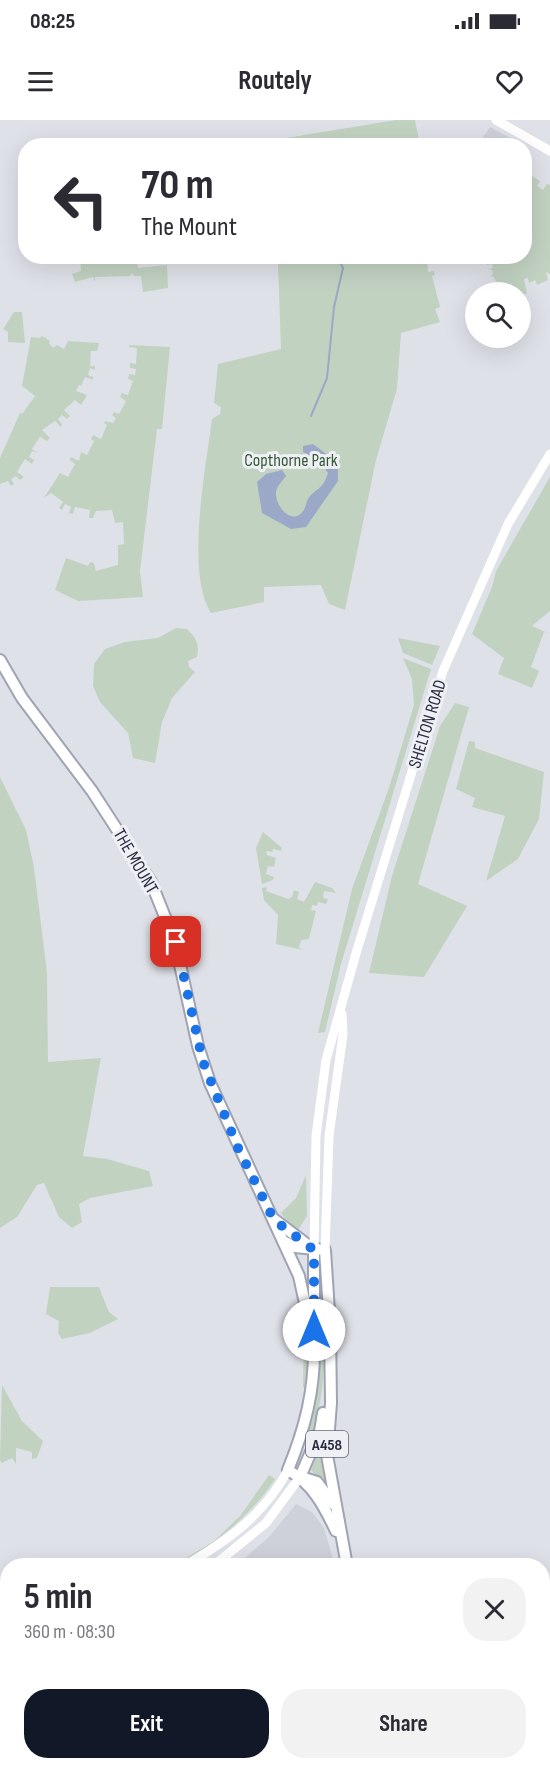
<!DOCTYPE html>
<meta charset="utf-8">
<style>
:root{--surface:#fff;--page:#f2f2f3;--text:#2b2b33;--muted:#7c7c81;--accent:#111827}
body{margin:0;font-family:"Sofia Sans Condensed",sans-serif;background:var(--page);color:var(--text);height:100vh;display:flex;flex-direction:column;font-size:22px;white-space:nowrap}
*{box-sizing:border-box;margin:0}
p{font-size:20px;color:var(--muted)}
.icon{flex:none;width:33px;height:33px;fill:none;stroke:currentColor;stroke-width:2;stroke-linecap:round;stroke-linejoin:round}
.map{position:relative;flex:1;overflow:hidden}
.sheet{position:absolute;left:0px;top:1438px;width:550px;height:212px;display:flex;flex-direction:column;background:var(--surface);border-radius:24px 24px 0 0;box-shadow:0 6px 24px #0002}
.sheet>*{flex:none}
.hud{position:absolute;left:18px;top:18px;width:514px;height:126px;border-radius:24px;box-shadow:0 6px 24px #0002;background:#fff;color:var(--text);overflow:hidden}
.buttons{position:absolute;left:465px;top:162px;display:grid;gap:12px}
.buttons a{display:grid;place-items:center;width:66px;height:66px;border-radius:50%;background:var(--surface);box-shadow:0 6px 24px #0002;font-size:30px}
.pin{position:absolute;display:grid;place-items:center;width:51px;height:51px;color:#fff;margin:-26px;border-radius:12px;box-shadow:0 3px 9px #0006}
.me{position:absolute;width:66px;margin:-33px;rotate:0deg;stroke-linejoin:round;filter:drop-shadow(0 0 4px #0008)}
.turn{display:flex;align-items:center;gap:21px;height:126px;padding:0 24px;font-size:27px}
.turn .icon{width:78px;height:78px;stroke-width:2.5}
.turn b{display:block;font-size:42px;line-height:51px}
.round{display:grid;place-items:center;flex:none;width:63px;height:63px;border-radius:24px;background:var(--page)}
.headline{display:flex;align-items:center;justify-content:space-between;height:102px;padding:0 24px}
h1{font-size:36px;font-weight:700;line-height:45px}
.primary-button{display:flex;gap:12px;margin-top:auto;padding:12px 24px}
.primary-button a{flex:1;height:69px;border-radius:24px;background:var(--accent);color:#fff;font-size:24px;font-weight:700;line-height:69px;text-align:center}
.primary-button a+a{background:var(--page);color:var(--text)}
.status{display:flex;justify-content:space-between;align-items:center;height:42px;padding:0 30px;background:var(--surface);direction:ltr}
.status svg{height:16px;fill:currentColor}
header{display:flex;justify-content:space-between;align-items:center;height:78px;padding:0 24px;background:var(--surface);font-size:27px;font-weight:700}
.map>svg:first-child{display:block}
.built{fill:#ced0da}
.green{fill:#c2d2c1}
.water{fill:#9ba8c7}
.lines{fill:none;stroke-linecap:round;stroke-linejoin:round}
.stream{stroke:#9ba8c7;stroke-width:2}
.primary-casing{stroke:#9fa3b4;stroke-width:14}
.secondary{stroke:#fff;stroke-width:9}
.primary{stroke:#fff;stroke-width:10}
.route{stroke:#1a73e8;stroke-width:10;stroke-dasharray:0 18}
.labels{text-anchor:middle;stroke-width:6;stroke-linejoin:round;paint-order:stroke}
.shield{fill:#eff0f6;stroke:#646876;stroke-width:1.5}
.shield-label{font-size:16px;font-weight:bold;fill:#292d3f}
.park-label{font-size:18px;fill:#365a36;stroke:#eff0f6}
.street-label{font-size:18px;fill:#292d3f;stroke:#eff0f6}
</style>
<div class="status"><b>08:25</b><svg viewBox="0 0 49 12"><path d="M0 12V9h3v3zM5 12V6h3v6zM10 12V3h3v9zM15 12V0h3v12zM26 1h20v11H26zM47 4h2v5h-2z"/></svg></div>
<header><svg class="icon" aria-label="menu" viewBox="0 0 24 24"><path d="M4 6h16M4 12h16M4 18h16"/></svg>Routely<svg class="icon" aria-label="heart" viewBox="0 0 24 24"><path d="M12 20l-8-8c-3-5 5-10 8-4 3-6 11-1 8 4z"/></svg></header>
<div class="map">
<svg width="550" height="1649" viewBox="0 0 550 1649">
<rect width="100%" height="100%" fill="#dfe1e8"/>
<!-- built -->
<g class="built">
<path d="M490 7 501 13 524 25H478Z"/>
<path d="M296 1384 312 1392 324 1408 335 1446H242L239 1443 269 1417Z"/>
<path d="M274 1643H382L386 1649H279Z"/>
</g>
<!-- green -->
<g class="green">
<path d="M396 0H415L420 25H244Z"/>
<path d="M525 52 540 61 537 66 543 70 547 64 550 65V154L546 152 548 160 537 165 535 160 529 163 528 158 524 159 527 174 507 172 506 169 504 172H495L499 170 494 157H491L493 153 492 150 488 149 493 148 492 144 487 145 485 137 525 136Z"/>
<path d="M80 137H136L138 148 167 145 168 168 143 172 141 156H134L132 153 130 156 95 157V162L93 157 75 162 72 154 81 151Z"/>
<path d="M258 137H427L428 152 434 151 435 155 432 156 440 187 435 189 440 202 401 213 397 269 376 340 345 490 329 484 321 465 264 467V482L211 493C185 453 206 347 212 299L220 294 221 287 214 283 218 244 281 229 278 144Z"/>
<path d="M14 192H22L25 223 8 222V212L3 209Z"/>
<path d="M42 216 50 221 49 223 53 228 57 225 64 229 68 221 99 223 97 231H91L90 246H95V250L90 248 88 255 93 257V260L85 257 81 266 79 265 76 271 87 275 81 285 75 280 64 290 70 296 67 299 62 295 58 299 62 304 61 307 55 301 42 310 50 318 47 321 40 317 32 329 38 333 32 331 29 337 34 340 32 344 25 339 17 352 24 357 20 360 16 356 11 359 14 364 11 366 8 361 0 364V338L20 293 22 294 35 276 22 266 31 217 40 218Z"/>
<path d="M129 225 170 227 162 309H157L140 451 143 477 78 481 55 470 66 438 88 446 90 442 94 443 96 451 118 445V425L124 424 123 402 115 403 112 390 96 391 93 398H89L90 390 75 387 73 394 69 393 71 387 65 384 62 390 59 388 63 382 51 373 44 378 60 353 68 357 75 344 70 340 71 337 79 341 81 332 87 335 94 321 91 319 93 315 101 319 107 305 104 303 105 301 113 303 116 298 112 295 114 292 119 294 126 281 120 277 122 273 128 275 133 261 128 259 129 254 135 255 136 249 130 248V243L136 244 137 228 129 227Z"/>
<path d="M550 357V491L532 506 550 514 544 512 531 547 539 551 532 568 498 554 504 538 472 514 492 467 496 451Z"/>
<path d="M176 508 187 509C196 518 200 524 197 537L188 541 189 547 195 552 172 578 162 602 155 643 133 638 128 613 100 582 93 566 94 544 105 529 125 522 158 518Z"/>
<path d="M398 518 440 526 432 545 403 533Z"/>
<path d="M403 538 431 549 341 844 325 912 318 913 352 769 389 668 414 585 412 559Z"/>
<path d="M455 583 469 587 418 764 467 786 424 857 369 853 392 756 440 606Z"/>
<path d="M469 621 475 622V628L544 652 539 699 518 739 486 761 505 696 472 687 475 678 456 669Z"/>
<path d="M0 657 26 710 34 747 47 853 48 942 101 938 83 1036 107 1039 149 1051 153 1066 90 1078 79 1084 82 1102 72 1108 59 1097 44 1063 37 1065 17 1097 0 1108Z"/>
<path d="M263 712 282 728 281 731 273 729 272 732 266 731 267 735 276 738 274 747 268 746 266 754 274 757 273 760 262 764 256 728Z"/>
<path d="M315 762 332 768 336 773 324 771 323 778 328 779 326 784 318 782 317 786 312 785 311 790 316 791 309 819 301 820 299 828 303 830 276 824 278 795 264 780 262 768 267 767 266 771 288 779 292 777 294 770 299 772 297 779 304 782Z"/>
<path d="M306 1055 307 1096 298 1110 292 1108 281 1093 296 1078Z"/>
<path d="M318 1141C325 1156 323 1175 324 1192 326 1243 324 1291 304 1339L319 1264 321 1227Z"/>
<path d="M50 1167H99L109 1192 118 1199 90 1213 62 1219 58 1213 59 1201 46 1194Z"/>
<path d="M302 1174 309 1247 307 1268 303 1267 304 1209 299 1176Z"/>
<path d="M2 1265 22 1301 43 1321 37 1338 32 1339V1332L16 1328V1344L12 1338 2 1343 0 1340Z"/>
<path d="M322 1322H323L327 1368 311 1350Z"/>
<path d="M269 1355 275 1359C250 1397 216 1422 179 1446H173L214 1421 240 1396Z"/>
<path d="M7 1570V1611L0 1621V1576Z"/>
</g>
<!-- water -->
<path class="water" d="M313 324 338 343V361L306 407 291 409 262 393 257 362 266 354 282 350 286 356C282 361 277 366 276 372 275 383 287 402 299 395 307 390 305 381 311 375 320 367 324 366 328 353L318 339 303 332V326Z"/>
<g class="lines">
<!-- stream -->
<path class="stream" d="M311 296 327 258 334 187 343 148 337 136"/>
<!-- primary casing -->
<g class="primary-casing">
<g id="primary">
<path d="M0 540 22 578 92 671 151 762 175 822 198 926 210 963 299 1156 315 1229"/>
<path d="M275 1100 313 1129"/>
<path d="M283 1121 295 1127 325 1130 330 1207 331 1283 327 1335 347 1446"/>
<path d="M314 1130V1197"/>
<path d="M314 1224C315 1270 305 1308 288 1350 313 1364 324 1386 336 1411"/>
<path d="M300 1357 320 1311 323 1293"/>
<path d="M301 1357 317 1362 333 1384"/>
<path d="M404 1642 407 1649"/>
</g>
</g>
<!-- secondary -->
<g class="secondary">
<path d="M496 0 550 31"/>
<path d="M314 1130 316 1016 326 940 357 830 443 551 508 404 550 334"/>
<path d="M325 1130 329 1016 343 914 342 894"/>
<path d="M184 1446C227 1421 264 1395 288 1350"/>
<path d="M213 1446 266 1403 300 1357"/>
<path d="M0 1558 8 1553"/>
</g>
<!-- primary -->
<use href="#primary" class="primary"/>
</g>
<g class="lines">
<!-- route -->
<path class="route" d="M176 822 203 942 238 1028 274 1100 314 1130V1210"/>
</g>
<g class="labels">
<!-- shield labels -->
<rect class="shield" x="306" y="1311" width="42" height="26" rx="4.5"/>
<g class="shield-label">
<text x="327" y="1330">A458</text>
</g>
<!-- park labels -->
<g class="park-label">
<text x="291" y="346">Copthorne Park</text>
</g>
<!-- street labels -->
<g class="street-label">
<text transform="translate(427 604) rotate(-73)" y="6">SHELTON ROAD</text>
<text transform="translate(136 741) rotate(60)" y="6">THE MOUNT</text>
</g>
</g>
</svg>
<div class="buttons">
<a><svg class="icon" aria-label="search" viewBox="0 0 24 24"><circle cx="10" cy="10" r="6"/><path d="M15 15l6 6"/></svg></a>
</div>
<div class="pin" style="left:176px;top:822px;background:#d93025"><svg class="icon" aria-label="arrive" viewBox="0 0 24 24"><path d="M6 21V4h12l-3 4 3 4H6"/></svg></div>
<svg class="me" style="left:314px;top:1210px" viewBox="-20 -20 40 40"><circle r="19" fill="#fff"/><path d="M0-13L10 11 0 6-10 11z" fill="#1a73e8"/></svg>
<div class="hud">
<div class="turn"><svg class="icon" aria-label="left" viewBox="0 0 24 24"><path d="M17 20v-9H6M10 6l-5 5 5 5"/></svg><div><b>70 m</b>The Mount</div></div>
</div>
<section class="sheet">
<div class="headline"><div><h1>5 min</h1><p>360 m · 08:30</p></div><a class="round"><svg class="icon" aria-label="close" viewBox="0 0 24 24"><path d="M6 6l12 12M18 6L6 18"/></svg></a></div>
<div class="primary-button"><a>Exit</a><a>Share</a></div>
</section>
</div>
